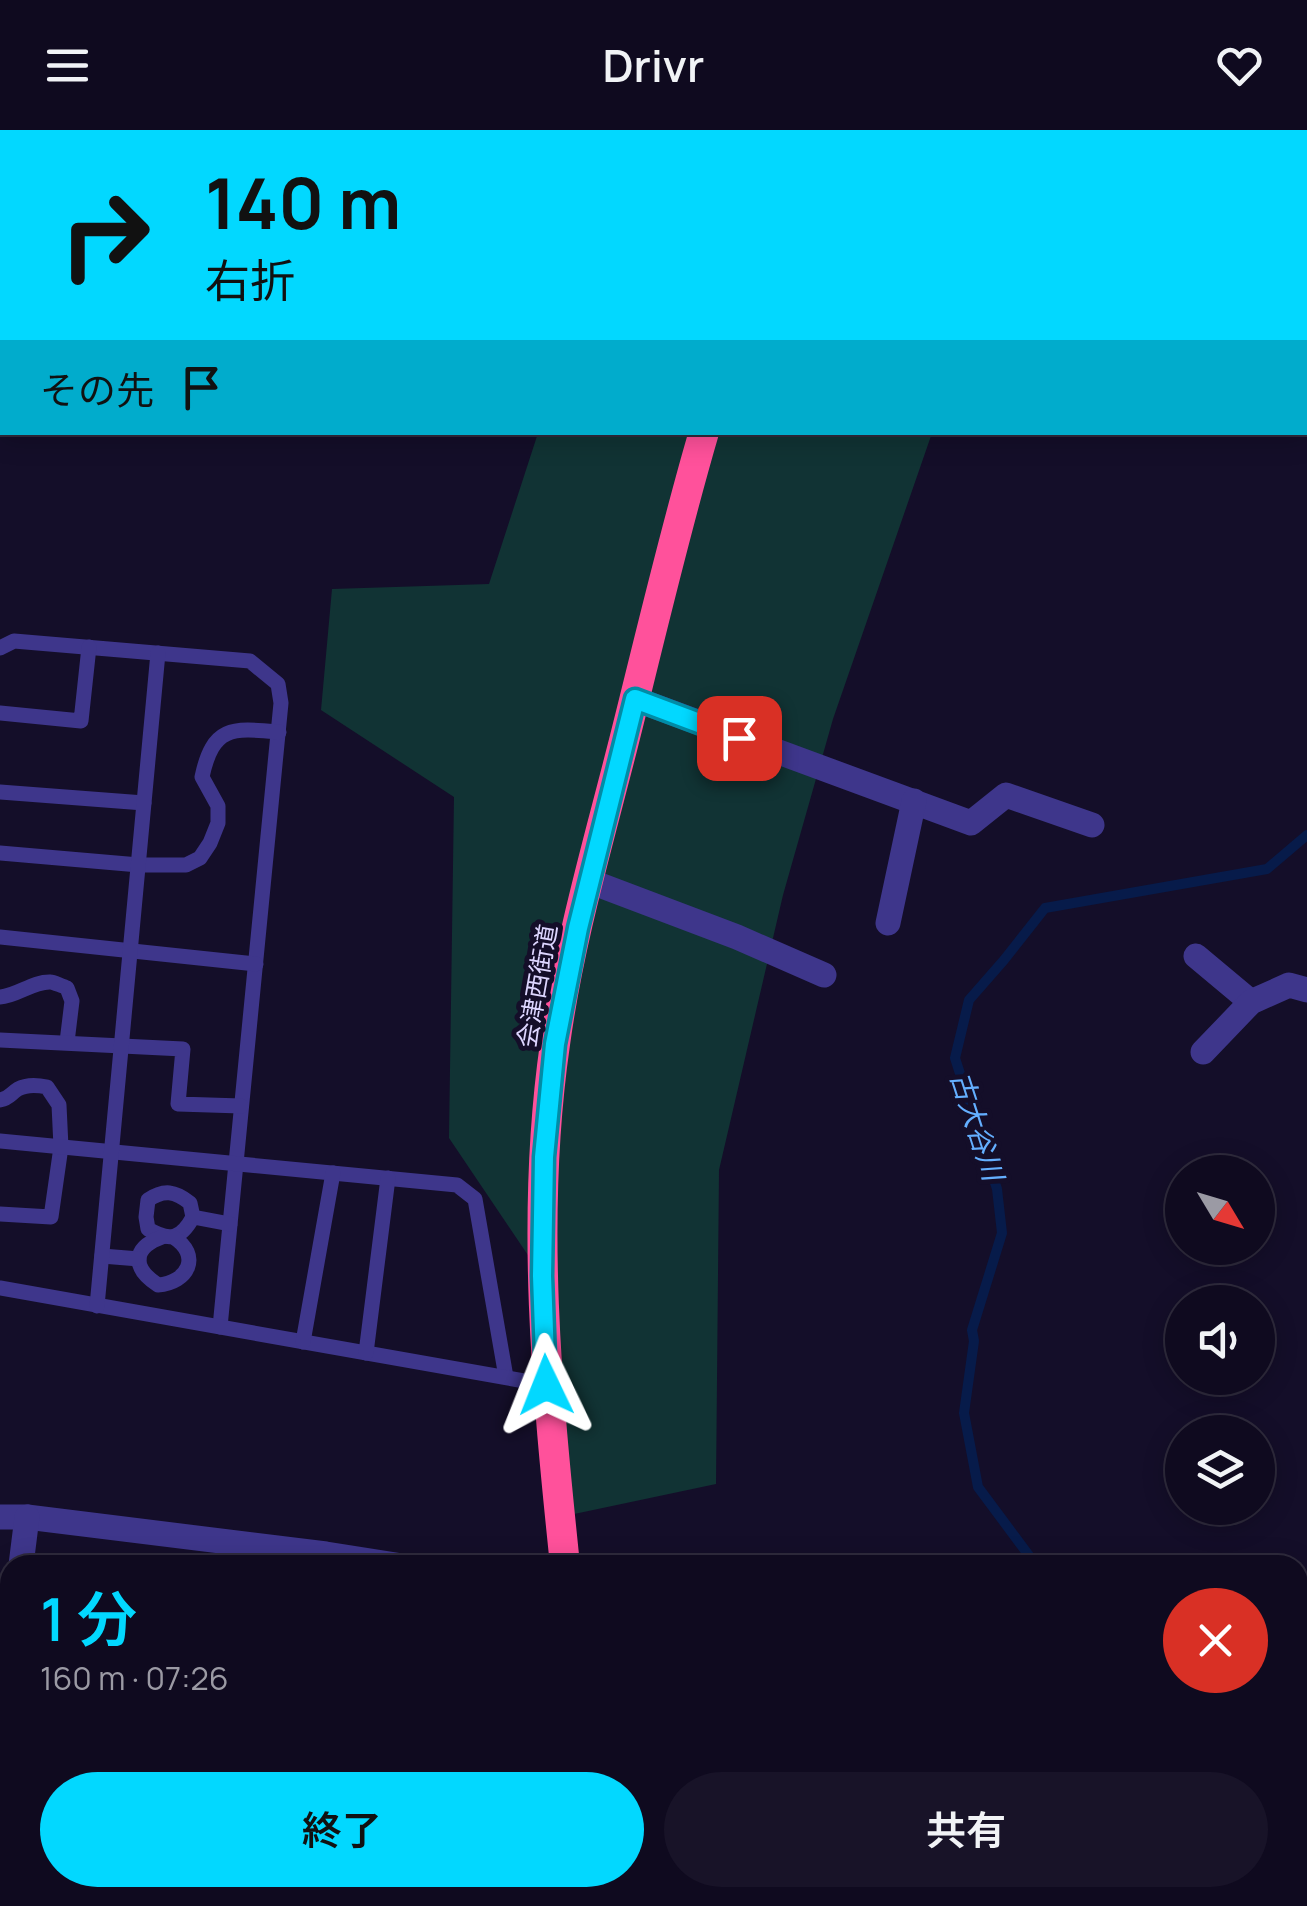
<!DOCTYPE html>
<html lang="ja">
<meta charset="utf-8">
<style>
:root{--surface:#0f0a1f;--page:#181328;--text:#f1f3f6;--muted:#9b9aa4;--line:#2f2b3d;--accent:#02d8ff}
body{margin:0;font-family:Manrope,"Noto Sans JP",sans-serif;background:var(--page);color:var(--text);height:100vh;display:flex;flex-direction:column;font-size:38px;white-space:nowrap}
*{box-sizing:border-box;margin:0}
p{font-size:32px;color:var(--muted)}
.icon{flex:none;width:55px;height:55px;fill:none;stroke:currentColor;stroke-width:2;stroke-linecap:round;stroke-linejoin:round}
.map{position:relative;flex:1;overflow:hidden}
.panel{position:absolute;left:0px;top:1425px;width:1308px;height:352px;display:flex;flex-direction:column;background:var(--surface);border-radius:30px 30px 0 0;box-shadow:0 5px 25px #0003,0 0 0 2px var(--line)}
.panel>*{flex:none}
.top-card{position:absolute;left:0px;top:0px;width:1308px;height:305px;box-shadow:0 5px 25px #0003,0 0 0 2px var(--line);background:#02d8ff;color:#111;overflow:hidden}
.needle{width:65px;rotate:128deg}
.buttons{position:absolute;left:1165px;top:1025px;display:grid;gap:20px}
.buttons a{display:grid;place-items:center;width:110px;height:110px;border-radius:50%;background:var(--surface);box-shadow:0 5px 25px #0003,0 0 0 2px var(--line);font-size:50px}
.pin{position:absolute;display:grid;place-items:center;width:85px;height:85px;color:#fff;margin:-42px;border-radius:20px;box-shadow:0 5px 15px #0006}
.me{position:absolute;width:110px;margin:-55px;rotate:358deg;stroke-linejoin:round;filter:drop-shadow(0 0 8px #0008)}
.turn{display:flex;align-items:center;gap:35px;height:210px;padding:0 40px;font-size:45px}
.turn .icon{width:130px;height:130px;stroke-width:2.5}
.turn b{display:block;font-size:70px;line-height:85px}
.then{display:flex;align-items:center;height:95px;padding:0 40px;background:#0003;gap:20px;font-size:38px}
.round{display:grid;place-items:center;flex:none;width:105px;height:105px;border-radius:52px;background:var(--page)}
.summary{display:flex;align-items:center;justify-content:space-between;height:170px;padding:0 40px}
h1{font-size:60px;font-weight:600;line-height:75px;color:var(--accent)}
.primary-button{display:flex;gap:20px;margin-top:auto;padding:20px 40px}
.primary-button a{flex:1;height:115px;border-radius:60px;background:var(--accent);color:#111;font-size:40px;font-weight:600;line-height:115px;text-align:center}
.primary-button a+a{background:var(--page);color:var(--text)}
header{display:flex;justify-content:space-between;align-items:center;height:130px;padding:0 40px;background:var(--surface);font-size:45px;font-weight:600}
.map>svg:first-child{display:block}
.green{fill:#113334}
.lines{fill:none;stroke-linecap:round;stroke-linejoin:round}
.stream{stroke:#071b4a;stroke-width:10}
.path{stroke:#27c3c2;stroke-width:6;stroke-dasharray:5 8;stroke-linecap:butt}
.lane{stroke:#3e368b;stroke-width:15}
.street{stroke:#3e368b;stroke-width:25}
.highway{stroke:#ff519b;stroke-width:30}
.route-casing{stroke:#018ca6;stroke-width:25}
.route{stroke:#02d8ff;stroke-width:18}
.labels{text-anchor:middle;stroke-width:10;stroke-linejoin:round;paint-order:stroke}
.street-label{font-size:25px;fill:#ddd6ff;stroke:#140e29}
.water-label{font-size:28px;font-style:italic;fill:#64afff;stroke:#140e29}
</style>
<header><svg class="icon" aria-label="menu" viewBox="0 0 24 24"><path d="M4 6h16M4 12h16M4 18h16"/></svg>Drivr<svg class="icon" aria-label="heart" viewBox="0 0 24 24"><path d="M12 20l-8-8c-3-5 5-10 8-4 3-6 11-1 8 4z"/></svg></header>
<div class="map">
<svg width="1307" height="1776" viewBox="0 0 1307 1776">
<rect width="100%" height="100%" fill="#140e29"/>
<!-- green -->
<g class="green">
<path d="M638 0H1080L1078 2H636Z"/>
<path d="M538 303H932L833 589 783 765 719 1040 716 1354 560 1387 542 1146 449 1008 454 667 321 580 332 459 489 454Z"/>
</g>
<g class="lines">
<!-- stream -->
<g class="stream">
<path d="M1036 1435 978 1357 964 1283 974 1211 972 1200 1002 1103 997 1059 955 928 969 870 1004 830 1045 778 1267 739 1307 705"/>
<path d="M1136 1768 1137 1776"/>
</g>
<!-- path -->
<path class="path" d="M0 28 2 29"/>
<!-- lane -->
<g class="lane">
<path d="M0 518 14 511 250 531 278 554 281 573 220 1197"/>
<path d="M0 583 81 591 89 517"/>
<path d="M0 662 144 673"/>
<path d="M0 723 139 735H186L200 728 210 713 218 693V676L202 647C213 595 233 598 279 602"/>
<path d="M0 807 256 834"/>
<path d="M0 867C17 866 33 851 51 852 53 852 65 857 67 858L72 871 67 912"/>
<path d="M0 910 183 919 178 974 241 976"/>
<path d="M0 970C10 968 10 964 18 959 27 954 38 955 47 957L59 975 61 1017 51 1087 0 1084"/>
<path d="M0 1011 457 1055 475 1069 506 1247"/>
<path d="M193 1087C181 1109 170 1112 148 1099L146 1087 148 1070C164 1059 175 1061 190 1073L193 1087 230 1094"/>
<path d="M162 1107C132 1118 132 1138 158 1155 188 1153 202 1125 173 1107"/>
<path d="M102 1126 139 1129"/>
<path d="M0 1158 547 1255"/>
<path d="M97 1176 158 523"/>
<path d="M303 1212 333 1043"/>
<path d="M366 1223 388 1048"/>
</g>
<!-- street -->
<g class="street">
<path d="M635 569 971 693 1006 665 1092 695"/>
<path d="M589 751 737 807 824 845"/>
<path d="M888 793 914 671"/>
<path d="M1196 826 1251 872"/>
<path d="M1203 922 1251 872 1289 855 1307 860"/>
<path d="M0 1387H27L326 1424 396 1435"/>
<path d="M21 1435 27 1387"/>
<path d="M0 1520 10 1496"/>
</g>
<!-- highway -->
<g class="highway">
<path d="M820 2 821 0"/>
<path d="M565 1435C547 1262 530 1087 555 914 569 811 599 710 624 611 650 508 674 404 704 302"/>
<path d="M612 1768 613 1776"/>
</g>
</g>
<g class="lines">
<!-- route casing -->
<g class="route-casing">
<path id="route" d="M546 1255 542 1146 544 1027 555 914 578 798 635 569 739 608"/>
</g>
<!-- route -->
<use href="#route" class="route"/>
</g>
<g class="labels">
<!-- street labels -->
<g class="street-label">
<text transform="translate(537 856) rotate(-80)" y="9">会津西街道</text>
</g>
<!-- water labels -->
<g class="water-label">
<text transform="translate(977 996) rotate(72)" y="10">古大谷川</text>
</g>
</g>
</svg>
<div class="buttons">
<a><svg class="needle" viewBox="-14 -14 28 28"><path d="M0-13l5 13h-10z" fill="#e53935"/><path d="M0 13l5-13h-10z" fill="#9b9aa4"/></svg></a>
<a><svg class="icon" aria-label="sound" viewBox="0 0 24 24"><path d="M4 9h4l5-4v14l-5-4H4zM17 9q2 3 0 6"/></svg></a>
<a><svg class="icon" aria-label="layers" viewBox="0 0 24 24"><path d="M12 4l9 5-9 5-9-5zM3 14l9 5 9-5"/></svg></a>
</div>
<div class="pin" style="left:739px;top:608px;background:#d93025"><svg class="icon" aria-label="arrive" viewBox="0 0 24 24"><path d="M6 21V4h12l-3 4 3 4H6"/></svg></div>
<svg class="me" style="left:546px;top:1255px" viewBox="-20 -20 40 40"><path d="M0-17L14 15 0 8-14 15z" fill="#02d8ff" stroke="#fff" stroke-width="4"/></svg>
<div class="top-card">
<div class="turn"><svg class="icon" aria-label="right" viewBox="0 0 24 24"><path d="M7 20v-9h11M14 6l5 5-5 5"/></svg><div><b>140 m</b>右折</div></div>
<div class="then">その先<svg class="icon" aria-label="arrive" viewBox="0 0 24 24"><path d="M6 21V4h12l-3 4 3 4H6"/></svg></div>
</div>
<section class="panel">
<div class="summary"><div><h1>1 分</h1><p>160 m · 07:26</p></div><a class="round" style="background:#d93025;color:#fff"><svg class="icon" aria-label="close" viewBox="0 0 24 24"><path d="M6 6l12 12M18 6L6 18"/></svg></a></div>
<div class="primary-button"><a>終了</a><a>共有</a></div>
</section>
</div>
